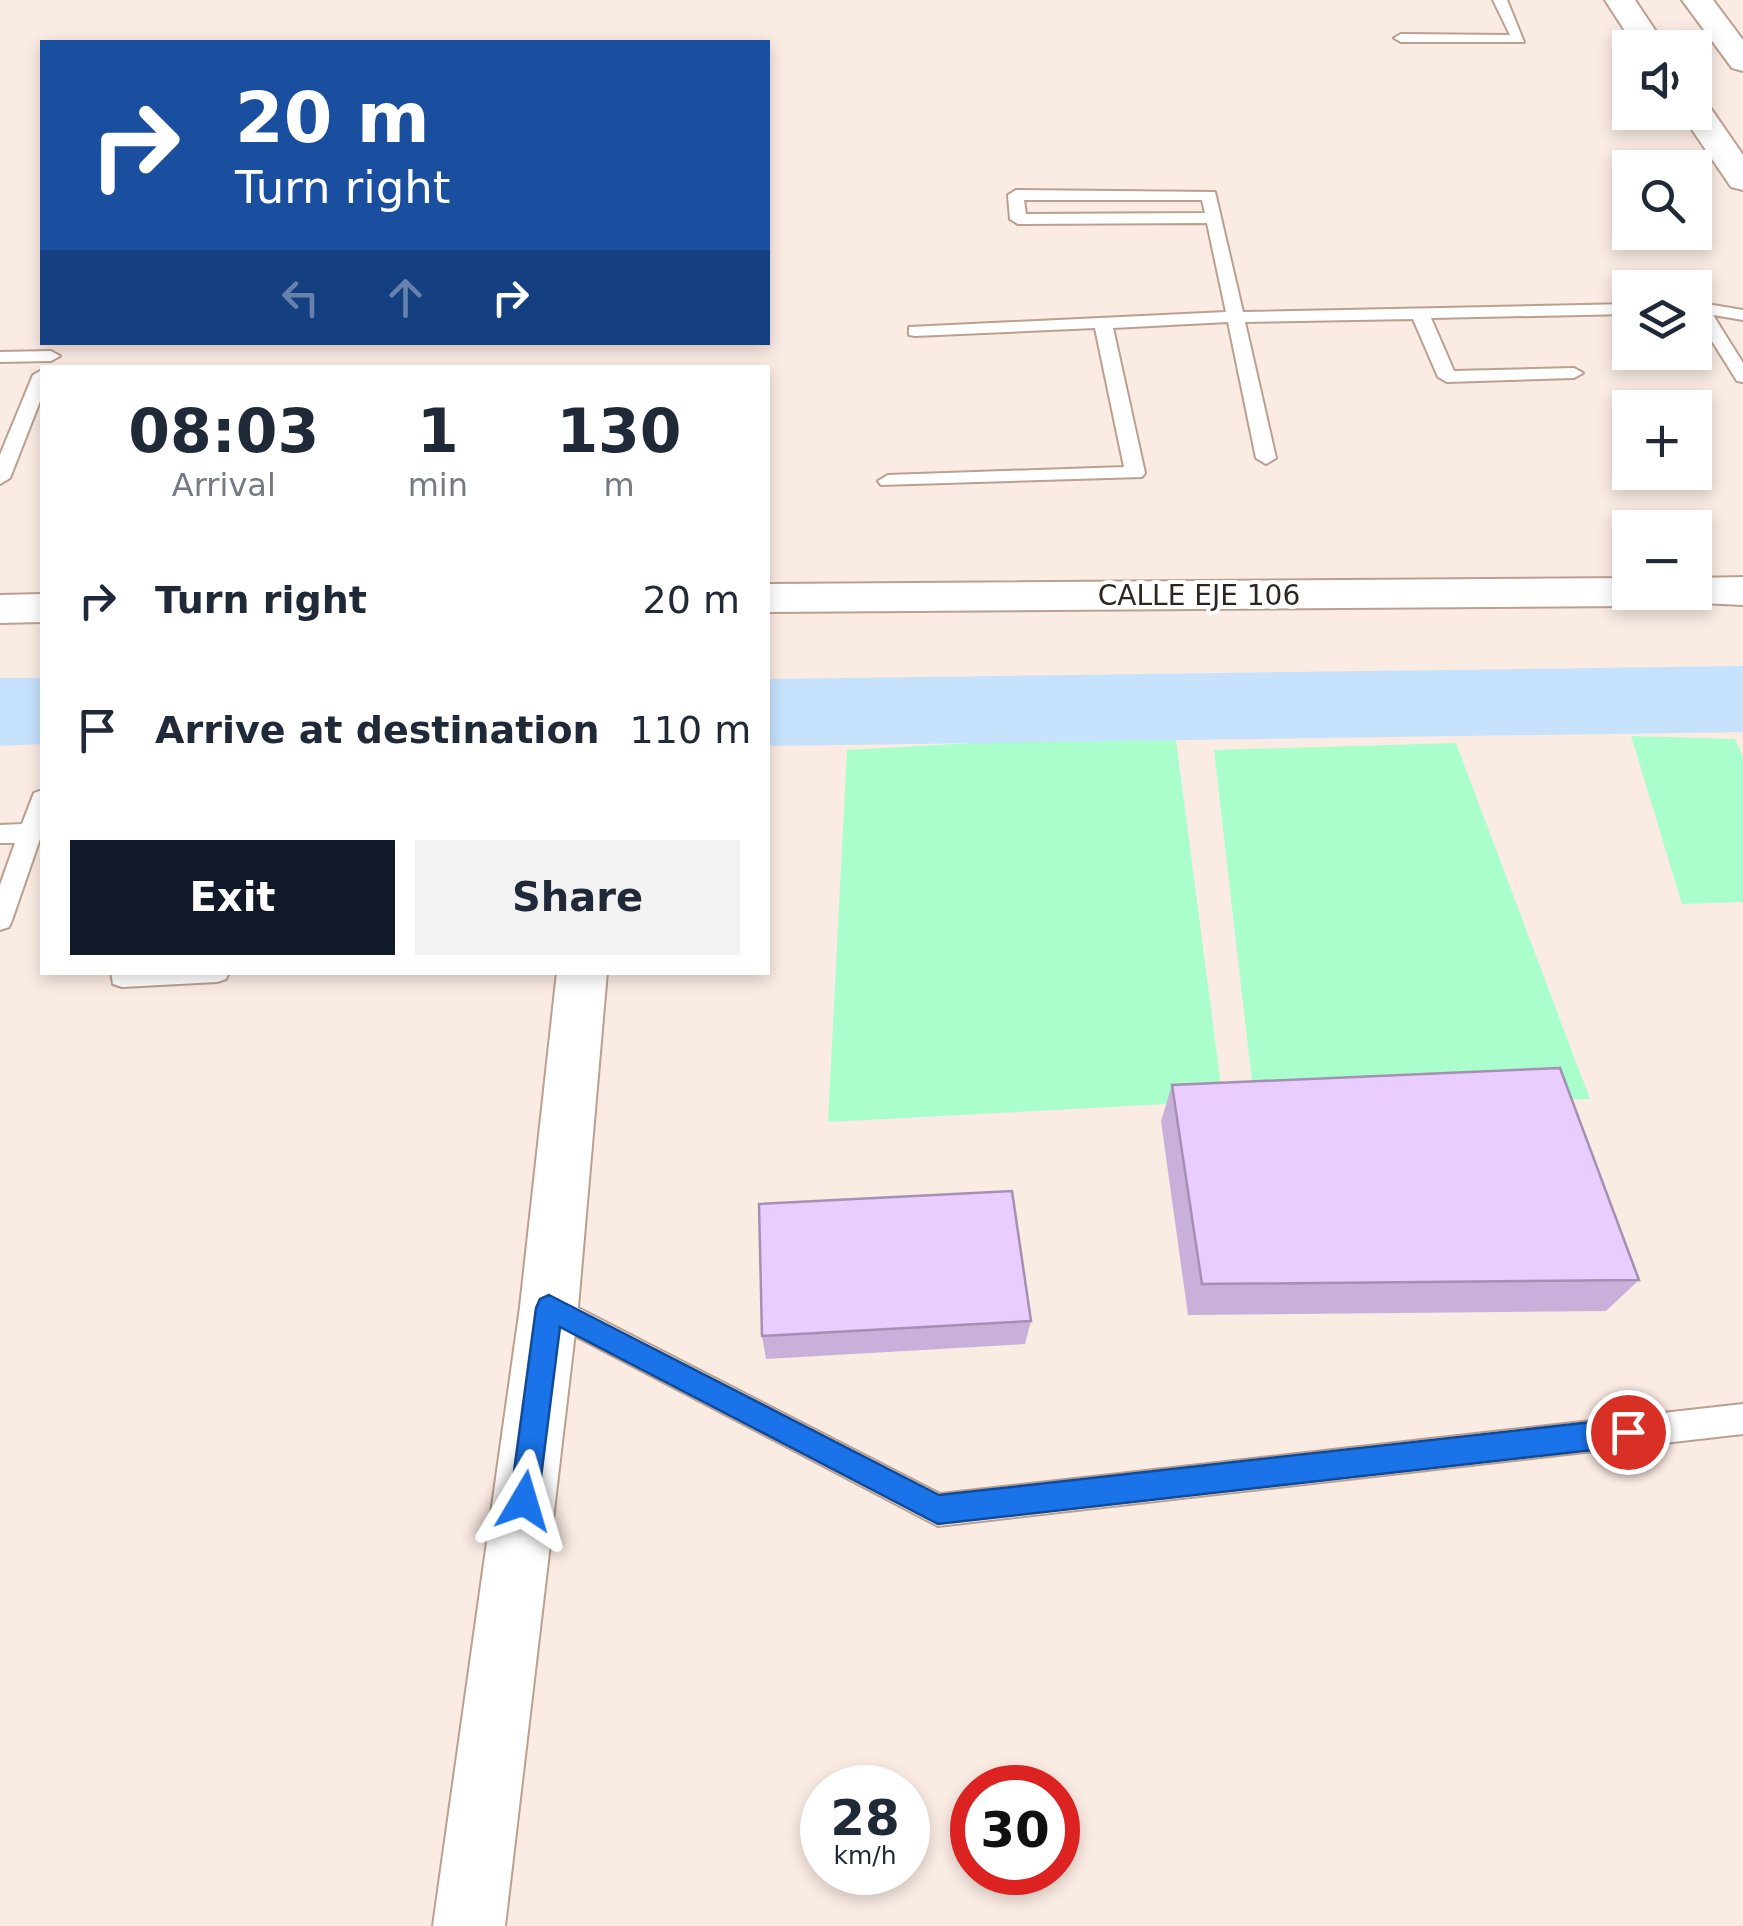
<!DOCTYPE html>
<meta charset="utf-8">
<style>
:root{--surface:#fff;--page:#f2f2f3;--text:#1f2937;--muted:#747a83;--accent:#111827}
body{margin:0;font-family:"DejaVu Sans",sans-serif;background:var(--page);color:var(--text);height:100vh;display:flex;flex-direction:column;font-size:38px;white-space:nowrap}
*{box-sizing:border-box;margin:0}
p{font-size:32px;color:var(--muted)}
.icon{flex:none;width:55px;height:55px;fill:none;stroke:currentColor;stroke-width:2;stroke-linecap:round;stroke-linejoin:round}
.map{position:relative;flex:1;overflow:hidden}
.panel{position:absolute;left:40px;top:365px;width:730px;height:610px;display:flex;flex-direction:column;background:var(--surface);border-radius:0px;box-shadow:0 5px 15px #0003}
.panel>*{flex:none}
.guide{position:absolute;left:40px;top:40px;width:730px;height:305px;border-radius:0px;box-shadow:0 5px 15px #0003;background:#1a4fa0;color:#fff;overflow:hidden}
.buttons{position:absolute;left:1612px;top:30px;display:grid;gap:20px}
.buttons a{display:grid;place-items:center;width:100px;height:100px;border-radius:0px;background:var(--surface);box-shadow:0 5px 15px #0003;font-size:50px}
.speed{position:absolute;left:800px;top:1765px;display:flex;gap:20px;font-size:50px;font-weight:700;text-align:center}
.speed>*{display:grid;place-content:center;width:130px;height:130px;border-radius:50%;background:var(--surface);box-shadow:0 5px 15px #0003;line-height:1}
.speed small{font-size:25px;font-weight:400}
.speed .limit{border:15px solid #d22;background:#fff;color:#111}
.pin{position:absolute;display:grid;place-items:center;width:85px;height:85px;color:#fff;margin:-42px;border:5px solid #fff;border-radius:50%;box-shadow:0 2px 10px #0007}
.me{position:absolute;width:110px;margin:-55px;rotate:7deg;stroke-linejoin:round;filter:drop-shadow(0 0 8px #0008)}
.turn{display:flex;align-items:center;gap:35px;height:210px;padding:0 30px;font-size:45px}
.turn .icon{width:130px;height:130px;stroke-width:2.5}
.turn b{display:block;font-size:70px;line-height:85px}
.lanes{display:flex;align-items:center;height:95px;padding:0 30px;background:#0003;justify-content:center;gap:50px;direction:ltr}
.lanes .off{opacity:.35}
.eta{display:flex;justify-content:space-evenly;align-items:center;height:170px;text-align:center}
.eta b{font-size:60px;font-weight:600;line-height:70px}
.button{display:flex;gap:20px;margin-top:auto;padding:20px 30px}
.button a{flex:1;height:115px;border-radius:0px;background:var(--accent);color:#fff;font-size:40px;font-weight:600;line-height:115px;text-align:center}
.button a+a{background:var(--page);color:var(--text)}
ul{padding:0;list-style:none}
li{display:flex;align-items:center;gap:30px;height:130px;padding:0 30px}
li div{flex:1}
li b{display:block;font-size:38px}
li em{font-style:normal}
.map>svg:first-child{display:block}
.built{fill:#faebe3;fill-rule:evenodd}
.green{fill:#a9fecc}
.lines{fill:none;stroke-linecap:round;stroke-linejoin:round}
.river{fill:#c6e2fd;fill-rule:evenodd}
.service-casing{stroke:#bba090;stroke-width:4}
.minor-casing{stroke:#bba090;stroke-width:4}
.secondary-casing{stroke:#bba090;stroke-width:4}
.service{fill:#fff;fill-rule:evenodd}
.minor{fill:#fff;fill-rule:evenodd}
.secondary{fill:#fff;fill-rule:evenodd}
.wall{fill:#c8b0da}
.building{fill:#e9cdfe;stroke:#a390b2;stroke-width:2.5}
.route{fill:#1a73e8;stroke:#114b97;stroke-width:2.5}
.labels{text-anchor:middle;stroke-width:8;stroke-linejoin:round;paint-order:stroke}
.street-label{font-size:28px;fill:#2f251f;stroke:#fff}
</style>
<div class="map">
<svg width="1743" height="1926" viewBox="0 0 1743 1926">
<rect width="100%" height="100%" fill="#fcf6f2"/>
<!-- built -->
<path class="built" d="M0 0H1743V1926H0ZM42 42H768V342H42ZM1630 48H1695V112H1630ZM1630 168H1695V232H1630ZM1630 288H1695V352H1630ZM42 368H768V972H42ZM1630 408H1695V472H1630ZM1630 528H1695V592H1630ZM822 1788H908V1872H822ZM972 1788H1058V1872H972Z"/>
<!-- green -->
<g class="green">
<path d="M1175 732 1223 1101 828 1122 847 750Z"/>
<path d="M1631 736 1735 739 1743 756V902L1682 904Z"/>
<path d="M1456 743 1590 1099 1255 1108 1214 750Z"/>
</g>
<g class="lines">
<!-- river -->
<g class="river">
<path d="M1743 666V732L768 746V679Z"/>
<path d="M0 678H42V744L0 746Z"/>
</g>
<!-- service casing -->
<g class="service-casing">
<g id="service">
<path d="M1493 0H1507L1524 42H1401L1394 38 1401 34 1510 35Z"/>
<path d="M1016 190 1215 192 1243 312 1630 304V314L1431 318 1454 371 1574 368 1583 373 1574 378 1447 382 1438 377 1413 319 1245 322 1276 458 1266 464 1256 458 1228 322 1113 328 1145 473 1142 477 881 485 878 481 888 475 1124 467 1095 328 915 336 909 335V327L1226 312 1207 223 1018 224 1010 219 1008 195ZM1024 200H1202L1205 213 1026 214Z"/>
<path d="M1695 302 1743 310V320L1713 315 1743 363V382L1737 381 1695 314Z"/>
<path d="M0 352 51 351 60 356 51 361 0 362Z"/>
<path d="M42 370V396L10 478 0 484V455L33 375Z"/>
<path d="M42 790V833L12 920 9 927 0 930V885L15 843H0V825L22 824 34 793Z"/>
<path d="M111 972H229L226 979 217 982 122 987 113 984Z"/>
<path d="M549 1293 940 1494 1743 1404V1434L938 1526 539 1317 534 1307 539 1297Z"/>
</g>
</g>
<!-- minor casing -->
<g class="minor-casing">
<g id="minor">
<path d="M1743 577V605L1680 602 1675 592H1695V578Z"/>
<path d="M1630 578V592H1650L1645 602 1630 606 768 612V584Z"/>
<path d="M42 594V622L0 623V595Z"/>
<path d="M557 972H607L578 1307 505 1926H433L520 1307Z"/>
</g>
</g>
<!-- secondary casing -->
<g class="secondary-casing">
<g id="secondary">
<path d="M1605 0H1635L1667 48H1636Z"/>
<path d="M1682 0H1713L1743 40V71L1732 68Z"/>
<path d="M1695 100 1707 103 1743 155V190L1731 187 1680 112H1695Z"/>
</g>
</g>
<!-- service -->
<use href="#service" class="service"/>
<!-- minor -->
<use href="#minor" class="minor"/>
<!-- secondary -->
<use href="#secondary" class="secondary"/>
</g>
<!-- wall -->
<g class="wall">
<path d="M1172 1085 1639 1280 1606 1311 1188 1315 1161 1121Z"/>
<path d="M1031 1321 1025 1344 766 1359 762 1336Z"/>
</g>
<!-- building -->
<g class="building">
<path d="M1560 1068 1639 1280 1202 1284 1172 1085Z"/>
<path d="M1012 1191 1031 1321 762 1336 759 1204Z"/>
</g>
<!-- route -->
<path class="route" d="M549 1295 939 1495 1628 1418 1638 1422 1642 1432 1638 1442 1628 1446 938 1524 560 1327 538 1501 534 1511 524 1515 514 1511 510 1501 536 1308 540 1299Z"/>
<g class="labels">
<!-- street labels -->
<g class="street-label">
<text x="1199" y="605">CALLE EJE 106</text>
</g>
</g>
</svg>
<div class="buttons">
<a><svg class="icon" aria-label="sound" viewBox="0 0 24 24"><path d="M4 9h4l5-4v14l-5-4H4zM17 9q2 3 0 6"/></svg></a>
<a><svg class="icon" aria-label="search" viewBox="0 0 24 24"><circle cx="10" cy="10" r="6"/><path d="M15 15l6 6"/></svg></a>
<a><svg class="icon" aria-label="layers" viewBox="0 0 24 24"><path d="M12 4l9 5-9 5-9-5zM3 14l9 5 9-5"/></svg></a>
<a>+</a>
<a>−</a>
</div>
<div class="speed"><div>28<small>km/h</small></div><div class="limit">30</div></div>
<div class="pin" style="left:1628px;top:1432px;background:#d93025"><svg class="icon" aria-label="arrive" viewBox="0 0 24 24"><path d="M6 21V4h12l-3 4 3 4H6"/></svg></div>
<svg class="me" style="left:524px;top:1501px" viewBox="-20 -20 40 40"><path d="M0-17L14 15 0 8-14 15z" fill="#1a73e8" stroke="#fff" stroke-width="4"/></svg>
<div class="guide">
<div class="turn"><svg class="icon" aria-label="right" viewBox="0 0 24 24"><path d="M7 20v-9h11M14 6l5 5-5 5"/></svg><div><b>20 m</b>Turn right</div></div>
<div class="lanes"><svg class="icon off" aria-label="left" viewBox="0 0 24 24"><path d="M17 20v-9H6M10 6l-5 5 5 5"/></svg><svg class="icon off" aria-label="ahead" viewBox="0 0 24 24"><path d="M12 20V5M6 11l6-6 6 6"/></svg><svg class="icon" aria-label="right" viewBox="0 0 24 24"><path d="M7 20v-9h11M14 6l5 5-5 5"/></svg></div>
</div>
<section class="panel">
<div class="eta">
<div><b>08:03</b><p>Arrival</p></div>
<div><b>1</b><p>min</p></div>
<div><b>130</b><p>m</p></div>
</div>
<ul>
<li><svg class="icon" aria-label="right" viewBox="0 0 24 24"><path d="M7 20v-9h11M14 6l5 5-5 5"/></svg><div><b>Turn right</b></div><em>20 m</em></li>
<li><svg class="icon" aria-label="arrive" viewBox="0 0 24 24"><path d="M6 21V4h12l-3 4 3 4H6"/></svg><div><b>Arrive at destination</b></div><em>110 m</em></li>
</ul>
<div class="button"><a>Exit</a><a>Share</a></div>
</section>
</div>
